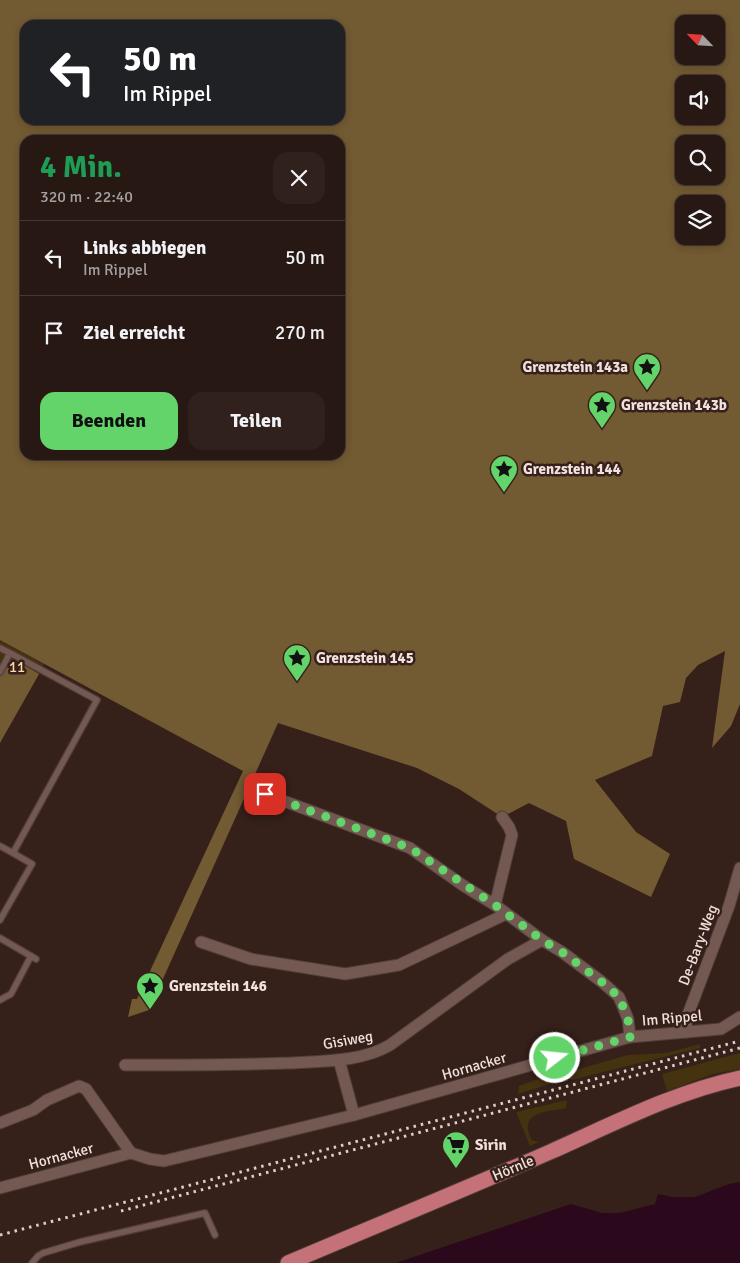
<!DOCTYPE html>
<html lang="de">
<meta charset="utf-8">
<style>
:root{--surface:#281814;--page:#30211d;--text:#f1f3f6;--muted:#a5a0a0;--line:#443734;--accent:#63d469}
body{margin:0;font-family:Signika,sans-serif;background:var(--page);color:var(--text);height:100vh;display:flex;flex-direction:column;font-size:19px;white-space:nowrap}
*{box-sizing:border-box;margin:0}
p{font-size:16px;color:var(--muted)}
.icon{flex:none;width:28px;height:28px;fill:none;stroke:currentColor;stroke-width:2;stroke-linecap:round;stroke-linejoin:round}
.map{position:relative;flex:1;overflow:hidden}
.side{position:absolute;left:20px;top:135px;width:325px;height:325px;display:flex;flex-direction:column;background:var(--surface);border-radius:15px;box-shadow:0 2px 8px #0003,0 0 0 1px var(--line)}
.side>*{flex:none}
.hud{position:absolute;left:20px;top:20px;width:325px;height:105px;border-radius:15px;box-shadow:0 2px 8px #0003,0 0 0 1px var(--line);background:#202124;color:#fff;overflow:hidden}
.needle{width:32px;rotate:295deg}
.buttons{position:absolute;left:675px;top:15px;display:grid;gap:10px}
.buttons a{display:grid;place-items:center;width:50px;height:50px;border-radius:10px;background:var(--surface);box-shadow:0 2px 8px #0003,0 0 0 1px var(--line);font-size:25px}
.pin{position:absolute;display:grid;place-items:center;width:42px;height:42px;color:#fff;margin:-21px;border-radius:10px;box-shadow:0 2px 8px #0006}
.me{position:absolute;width:55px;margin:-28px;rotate:74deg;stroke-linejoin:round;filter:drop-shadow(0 0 4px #0008)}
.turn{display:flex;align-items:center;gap:18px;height:105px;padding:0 20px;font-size:22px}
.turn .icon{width:65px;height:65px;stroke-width:2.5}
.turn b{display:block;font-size:35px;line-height:42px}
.round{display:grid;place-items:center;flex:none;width:52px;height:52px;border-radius:15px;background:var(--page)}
.summary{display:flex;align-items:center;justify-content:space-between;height:85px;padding:0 20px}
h1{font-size:30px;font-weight:700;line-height:38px;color:#1e9e55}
.button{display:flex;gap:10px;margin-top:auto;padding:10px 20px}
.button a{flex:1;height:58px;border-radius:15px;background:var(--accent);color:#111;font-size:20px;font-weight:700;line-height:58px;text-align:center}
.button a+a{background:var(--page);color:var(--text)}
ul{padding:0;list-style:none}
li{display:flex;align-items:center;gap:15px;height:75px;padding:0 20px;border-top:1px solid var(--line)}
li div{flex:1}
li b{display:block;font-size:19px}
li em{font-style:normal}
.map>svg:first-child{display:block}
.green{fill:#45320f}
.forest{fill:#725a32;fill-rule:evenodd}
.water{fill:#2c081c}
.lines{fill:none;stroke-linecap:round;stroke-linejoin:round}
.lane-casing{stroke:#503d39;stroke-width:8}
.street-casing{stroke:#503d39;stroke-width:13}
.primary-casing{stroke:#503d39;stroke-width:17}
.lane{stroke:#735952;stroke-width:5.5}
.street{stroke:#735952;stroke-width:11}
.primary{stroke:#c47278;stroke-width:15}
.rail{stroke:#decdc9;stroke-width:3;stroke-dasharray:2.5 5;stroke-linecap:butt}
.route{stroke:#63d469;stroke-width:9;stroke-dasharray:0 16.2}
.labels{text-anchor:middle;stroke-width:5;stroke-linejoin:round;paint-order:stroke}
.poi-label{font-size:15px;font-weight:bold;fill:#f1e1dd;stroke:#36201a;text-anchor:start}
.park-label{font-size:15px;fill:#fbdaa7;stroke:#36201a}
.street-label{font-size:15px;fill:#f1e1dd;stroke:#36201a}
</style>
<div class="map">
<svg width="740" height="1263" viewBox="0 0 740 1263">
<rect width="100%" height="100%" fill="#36201a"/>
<!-- green -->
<g class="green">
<path d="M0 640 44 664 0 742Z"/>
<path d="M700 1044V1048L571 1080 570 1076 572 1071 628 1055 666 1053Z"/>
<path d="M740 1053V1069L713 1074 667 1091 662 1074Z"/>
<path d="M560 1071 562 1080 518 1094 519 1086Z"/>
<path d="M567 1100 566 1108C546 1112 517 1112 532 1140L539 1142 530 1146 516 1112Z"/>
</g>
<!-- forest -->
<g class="forest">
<path d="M0 0H740V704L731 726 712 748 725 651 698 665 686 678 680 702 663 706 652 756 595 780 636 832 670 854 651 897 574 859 566 821 529 803 502 817 459 789 417 768 278 723 149 1010 128 1017 132 999H137L243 771 0 640ZM684 24H716V56H684ZM25 25H340V120H25ZM684 84H716V116H684ZM25 140H340V455H25ZM684 144H716V176H684ZM684 204H716V236H684Z"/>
<path d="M0 664 10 669 22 664 39 674 0 743Z"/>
</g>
<!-- water -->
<path class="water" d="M740 1182V1263H396L571 1204 602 1213H620L655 1204 658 1194 672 1197H695L729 1184Z"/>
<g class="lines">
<!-- lane casing -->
<g class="lane-casing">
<g id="lane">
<path d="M0 648 10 653 0 672"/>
<path d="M0 846 13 853 97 700 10 653"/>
<path d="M0 920 32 864 13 853"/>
<path d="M0 938 36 959"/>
<path d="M0 1000 11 994 31 956"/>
<path d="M32 1263 38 1256 43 1253 80 1242 205 1213 215 1235"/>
</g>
</g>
<!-- street casing -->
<g class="street-casing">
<g id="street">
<path d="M265 794 410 848 464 886 495 905 542 940 562 952 602 982 619 997 628 1019 630 1037"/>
<path d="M495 905 512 835 509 827 502 817"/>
<path d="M201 942 251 959 345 974 399 965 506 914"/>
<path d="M686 1032 687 1017 729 906 740 868"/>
<path d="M339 1060 354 1115"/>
<path d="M125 1065C180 1065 235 1065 290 1063 321 1061 362 1062 390 1045L508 959 542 940"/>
<path d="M0 1123 33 1110 47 1100 79 1086 86 1089 131 1153 150 1159 164 1161 354 1115 630 1037 721 1029 740 1017"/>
<path d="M0 1188 131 1153"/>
</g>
</g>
<!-- primary casing -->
<g class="primary-casing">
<path id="primary" d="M288 1263C375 1226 463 1190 550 1152 611 1125 674 1092 740 1078"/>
</g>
<!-- lane -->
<use href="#lane" class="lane"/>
<!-- street -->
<use href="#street" class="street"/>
<!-- primary -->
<use href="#primary" class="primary"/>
<!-- rail -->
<g class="rail">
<path d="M121 1211 740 1048"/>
<path d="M0 1235 740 1041"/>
</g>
</g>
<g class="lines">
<!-- route -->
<path class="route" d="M265 794 410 848 495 905 542 940 562 952 602 982 619 997 628 1019 630 1037 555 1058"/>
</g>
<!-- icons -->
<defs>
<g id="sight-pin" transform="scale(1.4375)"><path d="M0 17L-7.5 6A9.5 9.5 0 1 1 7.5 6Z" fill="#63d469" stroke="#36201a"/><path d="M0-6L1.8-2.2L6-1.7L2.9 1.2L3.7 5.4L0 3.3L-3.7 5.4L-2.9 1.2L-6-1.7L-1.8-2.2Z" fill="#111"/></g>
<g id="supermarket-pin" transform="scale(1.4375)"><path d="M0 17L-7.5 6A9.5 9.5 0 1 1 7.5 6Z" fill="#63d469" stroke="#36201a"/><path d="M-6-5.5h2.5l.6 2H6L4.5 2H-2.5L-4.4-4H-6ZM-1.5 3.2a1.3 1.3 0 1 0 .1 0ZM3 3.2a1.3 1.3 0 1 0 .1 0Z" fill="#111"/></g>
</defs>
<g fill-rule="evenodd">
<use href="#sight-pin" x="647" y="367"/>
<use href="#sight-pin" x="602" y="405"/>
<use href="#sight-pin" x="504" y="469"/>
<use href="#sight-pin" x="297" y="658"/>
<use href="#sight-pin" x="150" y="986"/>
<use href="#supermarket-pin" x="456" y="1145"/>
</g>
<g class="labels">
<!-- poi labels -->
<g class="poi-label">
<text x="628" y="372" text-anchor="end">Grenzstein 143a</text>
<text x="621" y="410">Grenzstein 143b</text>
<text x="523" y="474">Grenzstein 144</text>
<text x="316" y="663">Grenzstein 145</text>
<text x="169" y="991">Grenzstein 146</text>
<text x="475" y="1150">Sirin</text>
</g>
<!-- park labels -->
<g class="park-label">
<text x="17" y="672">11</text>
</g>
<!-- street labels -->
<g class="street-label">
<text transform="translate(698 945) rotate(-69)" y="5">De-Bary-Weg</text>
<text transform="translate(672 1018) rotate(-5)" y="5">Im Rippel</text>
<text transform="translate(348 1040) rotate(-10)" y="5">Gisiweg</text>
<text transform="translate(474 1066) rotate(-16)" y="5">Hornacker</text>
<text transform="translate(61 1156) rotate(-15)" y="5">Hornacker</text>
<text transform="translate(513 1168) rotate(-23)" y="5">Hörnle</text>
</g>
</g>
</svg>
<div class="buttons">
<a><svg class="needle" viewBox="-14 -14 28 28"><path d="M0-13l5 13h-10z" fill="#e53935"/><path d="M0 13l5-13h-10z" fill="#a5a0a0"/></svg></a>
<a><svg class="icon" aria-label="sound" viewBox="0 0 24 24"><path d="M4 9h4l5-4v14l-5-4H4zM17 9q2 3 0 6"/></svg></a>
<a><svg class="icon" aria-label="search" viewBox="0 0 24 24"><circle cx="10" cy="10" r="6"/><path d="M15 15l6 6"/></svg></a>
<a><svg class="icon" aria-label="layers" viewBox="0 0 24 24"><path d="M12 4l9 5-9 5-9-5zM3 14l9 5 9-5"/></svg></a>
</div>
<div class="pin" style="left:265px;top:794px;background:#d93025"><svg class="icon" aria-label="arrive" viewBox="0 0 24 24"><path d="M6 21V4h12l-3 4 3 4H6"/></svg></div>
<svg class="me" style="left:555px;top:1058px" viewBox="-20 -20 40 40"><circle r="17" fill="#63d469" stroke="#fff" stroke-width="3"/><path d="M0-11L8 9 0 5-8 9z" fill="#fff"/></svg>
<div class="hud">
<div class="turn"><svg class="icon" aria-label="left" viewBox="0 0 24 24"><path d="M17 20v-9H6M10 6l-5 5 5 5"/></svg><div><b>50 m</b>Im Rippel</div></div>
</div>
<section class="side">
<div class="summary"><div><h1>4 Min.</h1><p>320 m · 22:40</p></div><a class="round"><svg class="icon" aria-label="close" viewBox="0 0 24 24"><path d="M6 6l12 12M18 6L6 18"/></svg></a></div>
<ul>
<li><svg class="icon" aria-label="left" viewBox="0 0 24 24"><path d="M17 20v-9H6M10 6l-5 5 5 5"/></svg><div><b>Links abbiegen</b><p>Im Rippel</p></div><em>50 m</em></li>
<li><svg class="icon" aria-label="arrive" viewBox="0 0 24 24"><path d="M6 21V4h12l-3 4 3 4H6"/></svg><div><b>Ziel erreicht</b></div><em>270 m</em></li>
</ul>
<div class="button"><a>Beenden</a><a>Teilen</a></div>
</section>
</div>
